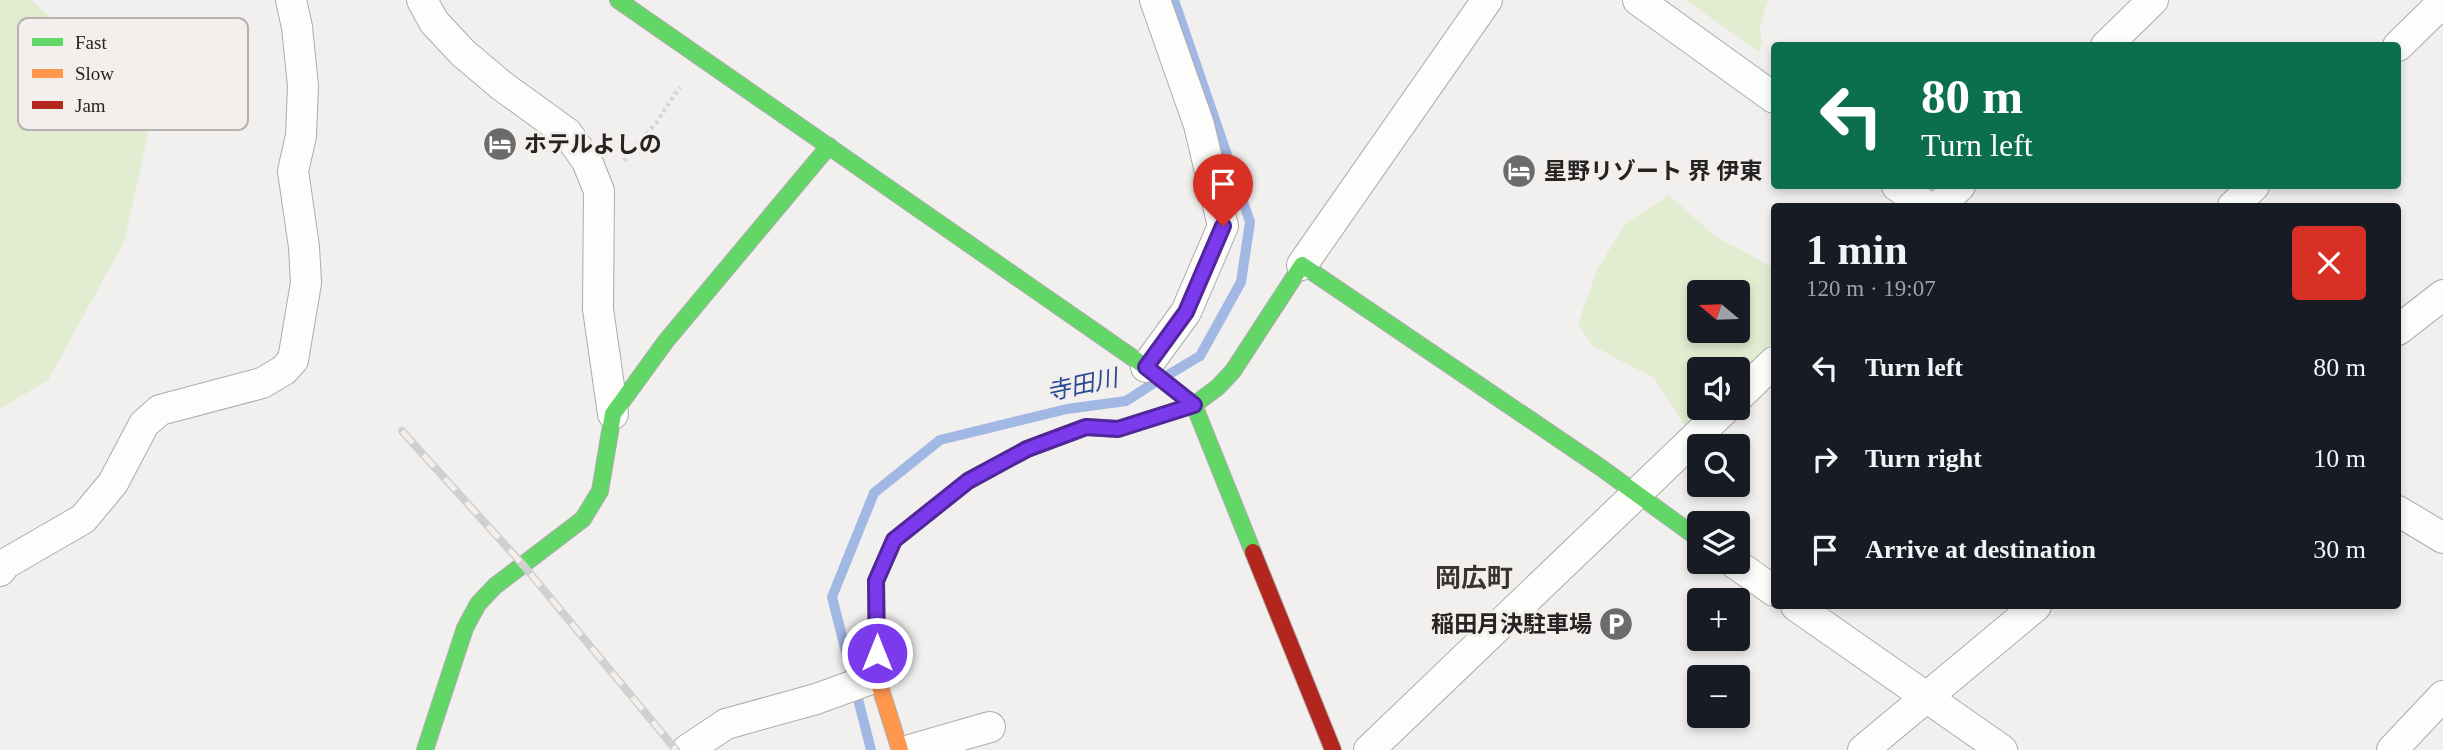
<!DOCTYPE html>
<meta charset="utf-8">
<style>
:root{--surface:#171b24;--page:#242831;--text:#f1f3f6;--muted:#9ea1a6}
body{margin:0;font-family:"Times New Roman","Noto Sans JP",serif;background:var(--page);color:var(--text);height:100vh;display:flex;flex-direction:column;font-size:26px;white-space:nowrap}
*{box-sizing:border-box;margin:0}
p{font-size:23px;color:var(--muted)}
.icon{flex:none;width:38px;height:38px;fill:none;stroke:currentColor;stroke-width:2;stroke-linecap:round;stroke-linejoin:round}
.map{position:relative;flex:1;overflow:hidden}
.side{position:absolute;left:1771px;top:203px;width:630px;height:406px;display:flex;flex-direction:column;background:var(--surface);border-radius:7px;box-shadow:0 4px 10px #0003}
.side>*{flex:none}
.guide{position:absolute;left:1771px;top:42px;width:630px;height:147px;border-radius:7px;box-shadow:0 4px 10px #0003;background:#0b6e4f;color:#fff;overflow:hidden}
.needle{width:46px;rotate:289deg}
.controls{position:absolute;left:1687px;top:280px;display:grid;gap:14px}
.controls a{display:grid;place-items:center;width:63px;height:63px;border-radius:7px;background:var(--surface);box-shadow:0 4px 10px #0003;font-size:35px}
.pin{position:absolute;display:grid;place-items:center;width:60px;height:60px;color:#fff;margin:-72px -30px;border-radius:50% 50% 50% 0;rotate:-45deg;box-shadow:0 0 7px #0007}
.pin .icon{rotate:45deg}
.me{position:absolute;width:77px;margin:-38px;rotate:0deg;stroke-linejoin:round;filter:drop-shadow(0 0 5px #0008)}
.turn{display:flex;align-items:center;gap:24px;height:147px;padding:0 35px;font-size:32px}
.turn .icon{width:91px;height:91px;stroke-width:2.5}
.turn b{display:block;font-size:49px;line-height:60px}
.round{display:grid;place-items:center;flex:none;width:74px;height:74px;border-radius:7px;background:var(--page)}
.headline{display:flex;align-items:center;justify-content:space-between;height:119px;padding:0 35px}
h1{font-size:42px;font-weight:800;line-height:52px}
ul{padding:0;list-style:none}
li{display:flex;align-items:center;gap:21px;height:91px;padding:0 35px}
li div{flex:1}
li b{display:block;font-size:26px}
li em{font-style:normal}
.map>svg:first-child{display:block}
.green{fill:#e2ecd1;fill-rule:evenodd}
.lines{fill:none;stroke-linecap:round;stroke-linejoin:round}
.stream{stroke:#a1b7e4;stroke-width:10}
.street-casing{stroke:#adacab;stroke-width:32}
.fast-casing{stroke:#adacab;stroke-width:18}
.slow-casing{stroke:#adacab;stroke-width:18}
.jam-casing{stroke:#adacab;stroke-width:18}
.path{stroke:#d8d8d8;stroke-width:4.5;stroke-dasharray:3.5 3.5;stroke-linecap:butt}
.street{stroke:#fdfdfc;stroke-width:30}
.fast{stroke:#63d668;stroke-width:16}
.slow{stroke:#ff974d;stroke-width:16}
.jam{stroke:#b3261e;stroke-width:16}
.rail-casing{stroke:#d1d0cf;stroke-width:8}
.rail{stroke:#f3efed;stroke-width:5;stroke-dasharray:16;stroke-linecap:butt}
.route-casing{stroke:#51269a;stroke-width:18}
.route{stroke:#7c3aed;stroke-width:12}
.labels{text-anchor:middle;stroke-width:6;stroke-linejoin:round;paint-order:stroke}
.poi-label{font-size:23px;font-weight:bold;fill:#252423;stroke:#f3efed;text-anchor:start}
.water-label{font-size:24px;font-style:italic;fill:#294b98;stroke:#f3efed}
.quarter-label{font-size:26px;font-weight:bold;fill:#373433;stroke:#f3efed}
.key{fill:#f3efed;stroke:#b5b2b0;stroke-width:2}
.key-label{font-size:19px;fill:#252423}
</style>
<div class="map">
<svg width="2443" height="750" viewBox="0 0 2443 750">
<rect width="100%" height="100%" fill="#f2f0ee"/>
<!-- green -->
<g class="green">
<path d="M0 0H31L153 109 125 240 48 380 0 409Z"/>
<path d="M1686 0H1768L1760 27 1762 42 1759 52Z"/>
<path d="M1669 195 1715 236 1774 268V340L1738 376V369H1699V408H1705L1685 426 1654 378 1593 346 1578 324 1597 270 1625 224ZM1699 292H1738V331H1699Z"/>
</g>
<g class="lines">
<!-- stream -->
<g class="stream">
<path d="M1168 375 1200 356 1241 282 1250 222 1174 0"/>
<path d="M871 750 832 597 874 493 940 440 1067 409 1126 401 1154 383"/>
</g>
<!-- street casing -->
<g class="street-casing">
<g id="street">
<path d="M422 0 434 22 463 53 502 86 567 133 587 161 599 191 598 309 613 414"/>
<path d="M1638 0 1774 98"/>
<path d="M2106 46 2153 0"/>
<path d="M2398 46 2443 2"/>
<path d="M1897 186 1927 206"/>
<path d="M1939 206 1960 186"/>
<path d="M2233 206 2254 186"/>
<path d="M1302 265 1487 0"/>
<path d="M2398 330 2443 295"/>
<path d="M1146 367 1186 312 1223 226 1199 125 1155 0"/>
<path d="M1738 397 1774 362"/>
<path d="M2398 511 2443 538"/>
<path d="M1733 562 1774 591"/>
<path d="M0 571 5 564 83 519 113 483 144 424 160 410 262 383 284 370 293 360 306 283 304 247 293 171 301 136 303 86 297 27 291 0"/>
<path d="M1796 606 2002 750"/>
<path d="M687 750 726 724 816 699 874 678"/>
<path d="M910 750 990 727"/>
<path d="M1369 750 1726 408"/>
<path d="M1863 750 2036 606"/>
<path d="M2392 750 2443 696"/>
</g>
</g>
<!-- fast casing -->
<g class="fast-casing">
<g id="fast">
<path d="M618 0 1146 367 1194 405 1253 552"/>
<path d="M1103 428 1118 429 1194 405 1218 387 1233 371 1302 265 1600 467 1699 539"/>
<path d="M425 750 465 628 478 604 495 586 583 519 600 491 613 414 666 341 829 146"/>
</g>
</g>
<!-- slow casing -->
<g class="slow-casing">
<path id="slow" d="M900 750 877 677 876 581 894 540 968 481 1027 449 1086 427 1103 428"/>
</g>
<!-- jam casing -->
<g class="jam-casing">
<path id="jam" d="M1253 552 1333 750"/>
</g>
<!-- path -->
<path class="path" d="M624 161 656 123 680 87"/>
<!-- street -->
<use href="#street" class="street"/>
<!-- fast -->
<use href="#fast" class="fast"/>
<!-- slow -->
<use href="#slow" class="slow"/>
<!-- jam -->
<use href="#jam" class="jam"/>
<!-- rail casing -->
<g class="rail-casing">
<path id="rail" d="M402 431 524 566 676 750"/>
</g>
<!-- rail -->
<use href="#rail" class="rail"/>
</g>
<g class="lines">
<!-- route casing -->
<g class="route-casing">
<path id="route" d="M877 653 876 581 894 540 968 481 1027 449 1086 427 1118 429 1194 405 1146 367 1186 312 1223 226"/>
</g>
<!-- route -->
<use href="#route" class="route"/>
</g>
<!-- icons -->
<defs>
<g id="hotel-disc" transform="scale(1.75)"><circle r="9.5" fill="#6d6b6a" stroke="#f3efed"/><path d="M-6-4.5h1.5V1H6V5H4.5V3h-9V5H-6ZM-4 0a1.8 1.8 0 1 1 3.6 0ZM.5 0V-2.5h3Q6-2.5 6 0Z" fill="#fff"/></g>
<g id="parking-disc" transform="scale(1.75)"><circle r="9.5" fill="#6d6b6a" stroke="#f3efed"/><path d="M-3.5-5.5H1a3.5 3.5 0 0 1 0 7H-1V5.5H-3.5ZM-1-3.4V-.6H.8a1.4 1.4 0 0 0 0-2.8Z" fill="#fff"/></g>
</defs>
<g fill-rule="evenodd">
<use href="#hotel-disc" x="500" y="144"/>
<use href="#hotel-disc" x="1519" y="171"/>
<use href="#parking-disc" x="1616" y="624"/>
</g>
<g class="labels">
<!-- poi labels -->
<g class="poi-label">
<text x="524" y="152">ホテルよしの</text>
<text x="1544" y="179">星野リゾート 界 伊東</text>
<text x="1592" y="632" text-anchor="end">稲田月決駐車場</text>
</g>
<!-- water labels -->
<g class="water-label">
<text transform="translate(1082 385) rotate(-12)" y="8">寺田川</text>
</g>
<!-- quarter labels -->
<g class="quarter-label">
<text x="1474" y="587">岡広町</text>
</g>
</g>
<!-- legend -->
<rect x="18" y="18" width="230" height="112" rx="10" class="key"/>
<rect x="32" y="38" width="31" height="8" fill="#63d668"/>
<rect x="32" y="69" width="31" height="9" fill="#ff974d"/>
<rect x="32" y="101" width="31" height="8" fill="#b3261e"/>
<g class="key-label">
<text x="75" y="49">Fast</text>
<text x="75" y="80">Slow</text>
<text x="75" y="112">Jam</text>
</g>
</svg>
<div class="controls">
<a><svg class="needle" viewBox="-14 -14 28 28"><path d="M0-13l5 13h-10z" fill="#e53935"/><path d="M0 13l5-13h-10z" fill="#9ea1a6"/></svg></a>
<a><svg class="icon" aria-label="sound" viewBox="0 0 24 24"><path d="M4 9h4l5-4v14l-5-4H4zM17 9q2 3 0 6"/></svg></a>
<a><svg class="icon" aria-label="search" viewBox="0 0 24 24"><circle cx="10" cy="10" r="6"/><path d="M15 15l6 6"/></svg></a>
<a><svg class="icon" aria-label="layers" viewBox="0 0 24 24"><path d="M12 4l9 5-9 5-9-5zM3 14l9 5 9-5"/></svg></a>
<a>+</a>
<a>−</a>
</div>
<div class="pin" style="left:1223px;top:226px;background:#d93025"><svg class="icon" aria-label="arrive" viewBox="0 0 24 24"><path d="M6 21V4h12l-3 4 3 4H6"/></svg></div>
<svg class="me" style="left:877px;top:653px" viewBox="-20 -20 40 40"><circle r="17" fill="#7c3aed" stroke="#fff" stroke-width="3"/><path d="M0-11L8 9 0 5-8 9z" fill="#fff"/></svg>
<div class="guide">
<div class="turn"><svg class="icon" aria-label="left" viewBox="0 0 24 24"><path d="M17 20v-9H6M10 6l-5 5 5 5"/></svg><div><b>80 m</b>Turn left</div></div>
</div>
<section class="side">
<div class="headline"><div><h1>1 min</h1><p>120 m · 19:07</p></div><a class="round" style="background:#d93025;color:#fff"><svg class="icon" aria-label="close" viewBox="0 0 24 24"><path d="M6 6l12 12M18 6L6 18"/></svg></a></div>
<ul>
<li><svg class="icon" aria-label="left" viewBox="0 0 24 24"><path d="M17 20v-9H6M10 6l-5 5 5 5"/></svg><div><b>Turn left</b></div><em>80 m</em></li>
<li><svg class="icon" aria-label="right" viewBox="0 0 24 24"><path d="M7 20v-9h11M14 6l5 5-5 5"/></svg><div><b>Turn right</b></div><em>10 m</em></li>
<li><svg class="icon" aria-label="arrive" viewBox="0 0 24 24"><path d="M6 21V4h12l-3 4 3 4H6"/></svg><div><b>Arrive at destination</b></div><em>30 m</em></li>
</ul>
</section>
</div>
